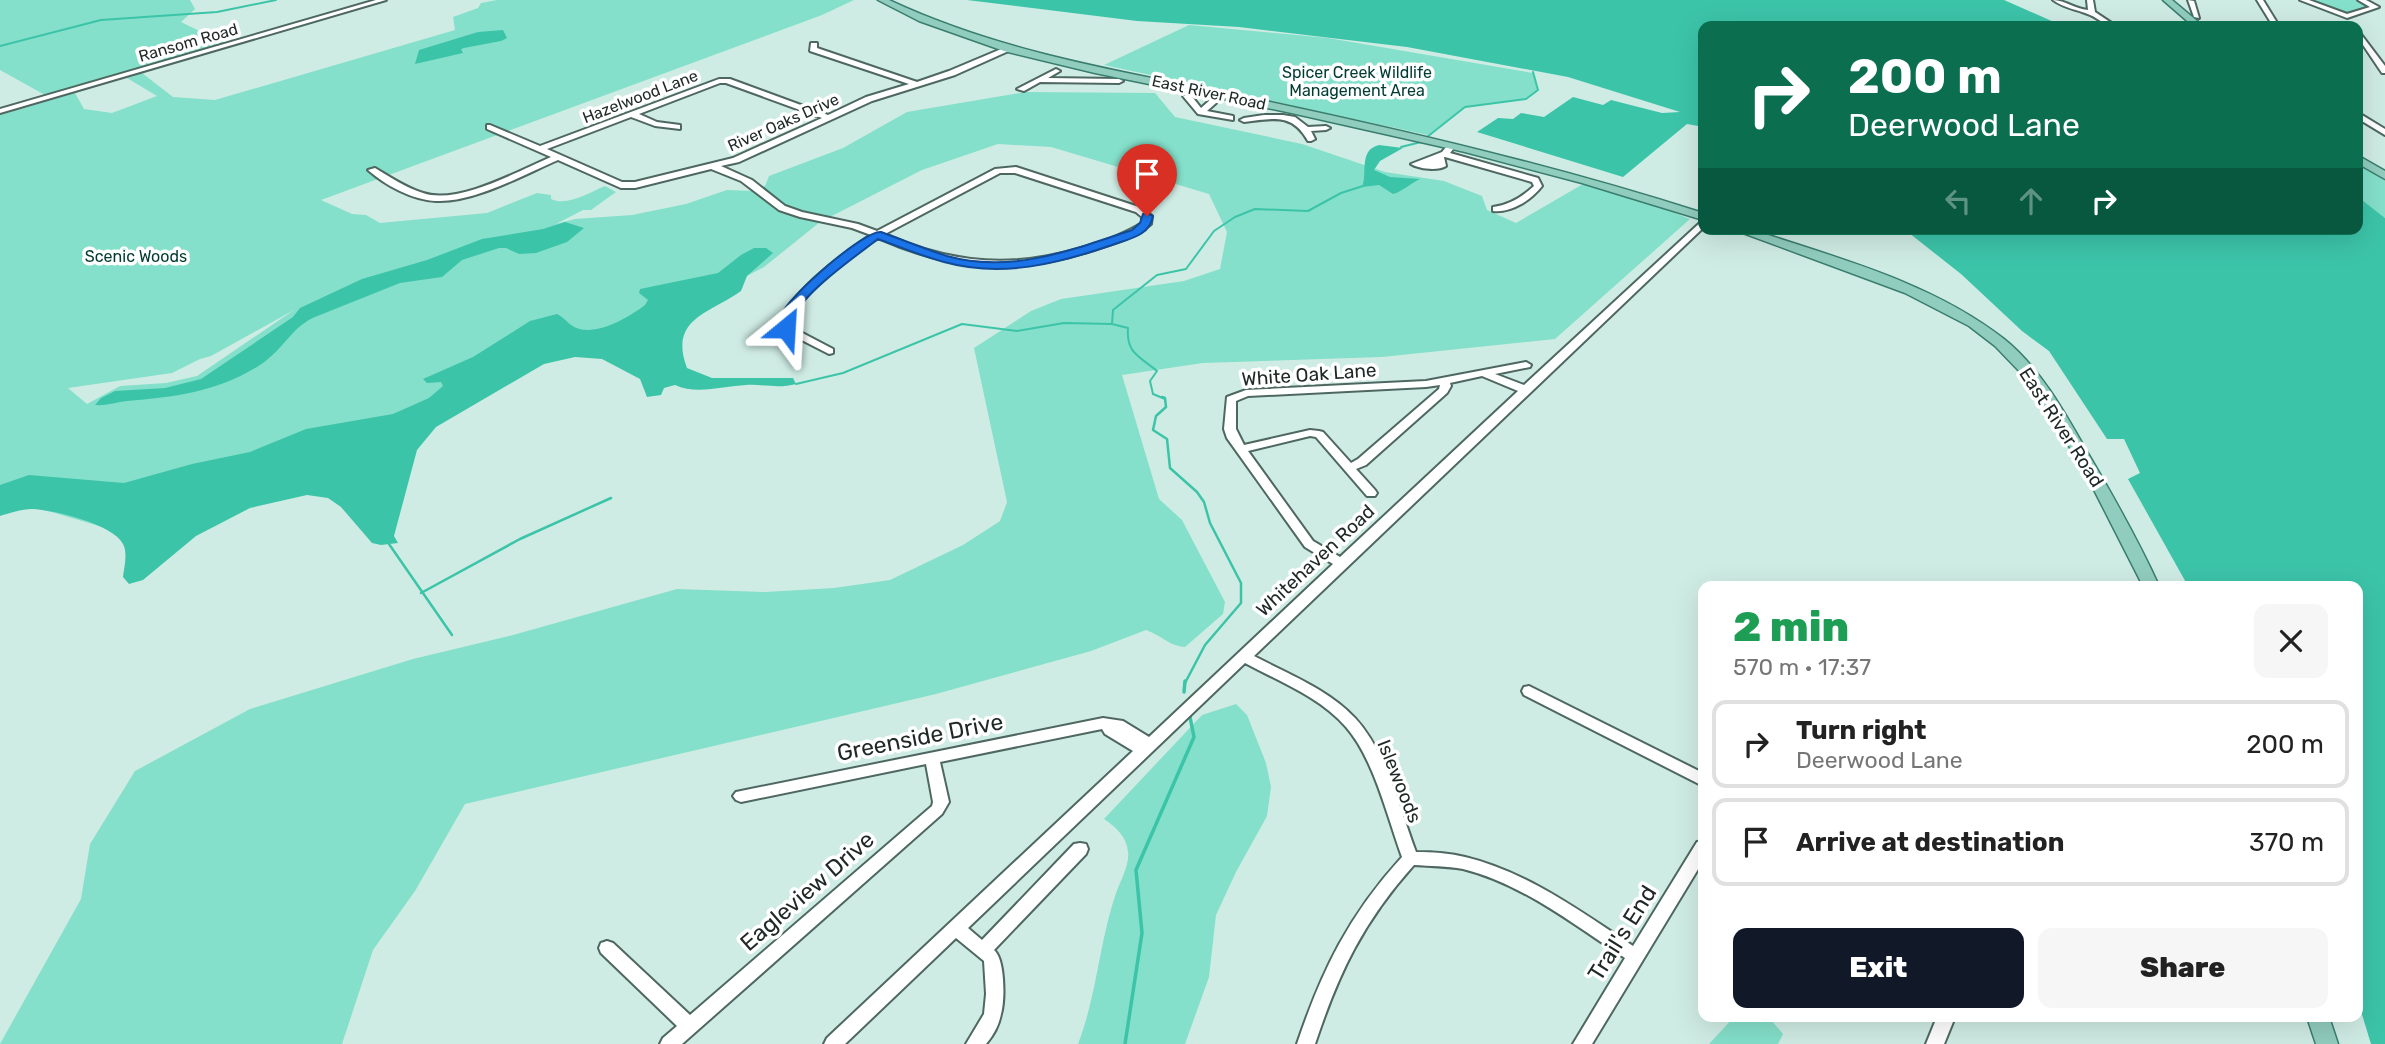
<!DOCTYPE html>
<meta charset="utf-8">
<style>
:root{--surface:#fff;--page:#f6f6f6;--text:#222;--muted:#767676;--line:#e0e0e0;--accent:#111827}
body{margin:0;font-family:Rubik,sans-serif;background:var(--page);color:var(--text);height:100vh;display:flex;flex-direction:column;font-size:26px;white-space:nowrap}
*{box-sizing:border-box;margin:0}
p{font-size:23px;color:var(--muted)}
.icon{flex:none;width:38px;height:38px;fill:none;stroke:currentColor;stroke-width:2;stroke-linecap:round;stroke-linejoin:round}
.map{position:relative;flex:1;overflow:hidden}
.side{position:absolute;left:1698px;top:581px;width:665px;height:441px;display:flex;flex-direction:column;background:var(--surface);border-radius:14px;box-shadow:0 7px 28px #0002}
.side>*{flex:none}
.top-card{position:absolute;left:1698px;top:21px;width:665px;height:214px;border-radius:14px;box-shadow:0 7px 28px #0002;background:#0b6e4f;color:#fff;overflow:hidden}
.pin{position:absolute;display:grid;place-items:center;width:60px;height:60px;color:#fff;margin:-72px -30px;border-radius:50% 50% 50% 0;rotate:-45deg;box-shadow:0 0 7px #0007}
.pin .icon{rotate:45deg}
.me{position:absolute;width:77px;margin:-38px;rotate:27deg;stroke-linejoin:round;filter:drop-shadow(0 0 5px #0008)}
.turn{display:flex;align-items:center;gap:24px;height:147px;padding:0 35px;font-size:32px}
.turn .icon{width:91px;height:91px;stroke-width:2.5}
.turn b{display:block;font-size:49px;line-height:60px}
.lanes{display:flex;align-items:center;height:66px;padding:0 35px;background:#0003;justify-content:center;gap:35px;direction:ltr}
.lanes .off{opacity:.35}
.round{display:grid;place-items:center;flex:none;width:74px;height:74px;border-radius:14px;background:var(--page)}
.head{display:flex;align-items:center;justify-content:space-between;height:119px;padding:0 35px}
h1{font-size:42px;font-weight:800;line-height:52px;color:#1e9e55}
.action{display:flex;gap:14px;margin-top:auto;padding:14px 35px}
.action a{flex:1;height:80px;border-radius:14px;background:var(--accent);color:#fff;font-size:28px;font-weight:800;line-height:80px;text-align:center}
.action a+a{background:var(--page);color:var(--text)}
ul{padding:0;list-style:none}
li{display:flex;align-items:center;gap:21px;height:88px;margin:0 14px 10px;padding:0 21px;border:4px solid var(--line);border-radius:14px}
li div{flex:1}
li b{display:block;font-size:26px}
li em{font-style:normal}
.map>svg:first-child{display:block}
.green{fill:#84e0ca;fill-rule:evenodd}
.water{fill:#3cc4a9}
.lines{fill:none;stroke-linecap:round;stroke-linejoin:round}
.stream-far2{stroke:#3cc4a9;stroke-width:2}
.stream-far1{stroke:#3cc4a9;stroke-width:2.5}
.stream{stroke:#3cc4a9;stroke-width:3.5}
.minor-casing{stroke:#4e6861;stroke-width:4}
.major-casing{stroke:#397d6e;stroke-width:3}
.minor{fill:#fff;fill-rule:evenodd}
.major{fill:#91cdbf;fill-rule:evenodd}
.route{fill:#1a73e8;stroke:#114b97;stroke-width:2}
.labels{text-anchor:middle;stroke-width:7;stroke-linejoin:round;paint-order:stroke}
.far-street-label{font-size:16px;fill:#1e2826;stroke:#fff}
.far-park-label{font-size:16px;fill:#003c31;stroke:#fff}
.street-label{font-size:19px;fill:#1e2826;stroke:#fff}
.near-street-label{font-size:23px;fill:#1e2826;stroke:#fff}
</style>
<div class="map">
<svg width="2385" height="1044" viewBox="0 0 2385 1044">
<rect width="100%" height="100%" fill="#cfece4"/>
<!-- green -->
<g class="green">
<path d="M0 0H190L195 9 181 22 224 43 45 95 0 70Z"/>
<path d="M497 0H854L822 15 321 200 352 214 366 215 380 223 487 213 537 193 551 195V199C567 207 590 192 605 186L616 192 591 210H583L556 224 575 219 632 215 686 204 727 190 753 191 765 186 769 176 843 148 907 112 1026 92 1155 93 1175 117 1302 144 1385 172 1444 181 1482 196 1487 210 1516 223 1583 184 1644 201 1690 219 1555 339 1382 357 1203 363 1122 375 1159 499 1182 520 1225 602 1223 614 1185 647C1169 646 1161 635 1146 630L1091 651 936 694 465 804 415 891 373 950 342 1044H0L81 899 90 844 135 771 250 709 413 659 513 635 677 589 765 592 834 588 890 580 963 545 1000 521 1007 502 974 348 1031 311 1061 299 1184 281 1220 269 1227 232 1209 194 1051 147 998 144 922 170 820 222 764 267 683 309 528 366 133 536 21 503 0 511V115L75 93 84 109 112 113 157 96 127 78 142 73 173 97 215 100 455 30 453 17 478 8 481 3ZM294 310 197 376 166 383 120 386 87 404 68 388 172 373 200 359 211 356Z"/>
<path d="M2306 0H2359L2372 6 2349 14Z"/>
<path d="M1189 25 1328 38 1533 73 1538 90 1526 99 1465 107 1428 135 1104 65Z"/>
<path d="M2357 163 2385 181V218L2357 196Z"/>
<path d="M1236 704 1247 715 1266 763 1271 787 1267 816 1236 872 1216 915 1209 977 1185 1044H1078C1097 995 1099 943 1116 893 1120 882 1130 864 1128 852 1127 837 1116 827 1104 819L1202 715Z"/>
<path d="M1734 1017 1772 1021 1783 1034 1778 1044H1709Z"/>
</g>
<!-- water -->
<g class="water">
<path d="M967 0H2004L2063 26H1703V120H1699L1698 126 1687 124 1623 177 1477 132 1498 118 1513 119 1521 113 1544 117 1573 97 1603 105 1611 100 1662 113 1680 112 1568 77 1407 47 1239 27 1137 21Z"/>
<path d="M503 30 507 38 501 41 464 48 461 49 463 53 415 64 419 50 478 32Z"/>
<path d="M1379 145 1403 148 1380 161 1374 170 1390 177 1420 179C1411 183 1400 193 1393 194L1379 185 1362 187C1368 174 1358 150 1379 145Z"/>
<path d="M2357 196 2385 218V1044H2371L2357 998V586H2188L2128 479 2140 473 2124 439H2107L2049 351 2022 331 1961 274 1904 229H2357Z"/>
<path d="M565 222 584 228 567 242 536 253 519 254 506 248H499L462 260 442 277 400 283 315 317C293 326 283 349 263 363 221 391 176 397 127 401 117 402 106 406 95 405L101 398 115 391 165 388 201 379 293 317 300 308 362 279 427 260 482 239 543 229Z"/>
<path d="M754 248H766L773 253 747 276 741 291C711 313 668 318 687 368L712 378H793L796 384C778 389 764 384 746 385 724 386 696 395 675 385L664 388 661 395 647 397 640 379 602 359 575 357 544 364 436 427 417 450 394 536 398 543 381 545 372 543 341 507 328 498 307 495 250 508 196 536 143 580 129 584 123 577C124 568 128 553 123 544 113 524 54 510 32 509 21 509 10 513 0 516V485L29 475 124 483 192 464 250 452 306 429 393 414 429 398 443 386 441 382 427 383 423 379 473 357 530 321 557 314C563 317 566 321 571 325 591 340 628 318 645 305L648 300 639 293 640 289 718 273 741 255Z"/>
</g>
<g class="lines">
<!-- stream-far2 -->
<g class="stream-far2">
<path d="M0 46 101 20 217 12 276 0"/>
<path d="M1427 137 1465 107 1526 99 1538 90 1533 72"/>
<path d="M1401 147 1421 142"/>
<path d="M796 384 843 373 962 324 1017 331 1064 323 1112 324"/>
<path d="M1165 399 1153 394 1150 381 1157 371C1139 356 1126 353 1128 328L1112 324 1113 310 1157 275 1186 269 1214 231 1235 217 1255 209 1308 211 1341 193 1363 186"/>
</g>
<!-- stream-far1 -->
<g class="stream-far1">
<path d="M1162 397 1165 398 1166 407 1156 416 1153 430 1167 439 1170 468 1197 492 1204 502 1210 523 1241 583V603L1205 645 1185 683"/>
<path d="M389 544 452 635"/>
<path d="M421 593 520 539 611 498"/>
</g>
<!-- stream -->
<g class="stream">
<path d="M1184 692 1185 681"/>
<path d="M1125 1044 1142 933 1136 870 1194 737 1190 717"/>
</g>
<!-- minor casing -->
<g class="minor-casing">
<g id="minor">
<path d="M376 0H386L0 113V109Z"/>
<path d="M2053 0C2065 0 2075 9 2088 10L2087 0H2093L2095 12 2116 26C2104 26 2100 19 2090 15 2077 9 2065 9 2053 0Z"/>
<path d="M2188 0 2194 1 2199 18 2194 17Z"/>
<path d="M2257 0H2263L2279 26H2273Z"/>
<path d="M2300 0H2309L2347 14 2370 7 2358 0H2366L2379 7 2347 18Z"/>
<path d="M2357 29 2385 66V73H2382L2357 36Z"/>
<path d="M811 43H817V48L917 82 949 71 1006 47 1013 49 955 75 872 101 739 162 721 166 752 180 785 206 802 212 858 224 877 231 995 169 1016 167 1142 208 1152 216 1151 224C1136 237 1116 243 1097 249 1019 275 954 272 878 238 853 254 794 296 791 327L833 349V353L829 354 782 330C776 301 848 250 871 235L852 228 800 217 779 210 741 181 711 169 635 188H621L558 160C523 175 474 203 436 201 412 200 385 185 368 170L375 168C390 177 406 188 423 193 458 205 518 171 551 157L487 129V125H490L540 146 719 79H730L828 115 866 97 909 84 810 51ZM720 83H726L822 118 733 158 635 182H622L547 149 631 117 655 126 680 129V125L657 122 639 114ZM1000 173H1015L1136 212 1142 217V223C1125 234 1106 240 1088 246 1016 269 954 265 885 234Z"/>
<path d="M1056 69 1060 71 1048 78 1119 79 1123 81 1119 83 1040 82 1024 91 1017 89Z"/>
<path d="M1218 93 1225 95 1207 111 1233 116V120L1198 114 1183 96 1190 94 1201 108Z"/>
<path d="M2357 112 2385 129V135L2357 118Z"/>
<path d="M1264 115H1283L1295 117 1308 127 1326 126 1330 128 1326 130 1311 131 1315 139 1311 141H1308C1292 112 1272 119 1244 122L1240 120 1244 118Z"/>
<path d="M1447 146 1454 148 1450 153 1538 178 1542 186C1531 200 1512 213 1493 211V207C1509 205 1522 197 1534 186L1532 182 1445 157H1444L1446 166C1438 171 1419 169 1411 164L1442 152Z"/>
<path d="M1703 220V228L1254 656C1288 674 1328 689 1355 718 1386 751 1400 810 1416 852 1432 852 1449 853 1465 857 1527 872 1580 911 1633 946L1697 842 1703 841V861L1592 1044H1573L1625 958C1574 925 1523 884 1463 869 1447 866 1430 866 1414 865 1363 922 1339 972 1315 1044H1297C1322 970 1349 915 1402 857 1387 816 1374 759 1346 727 1320 697 1280 682 1245 663L968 928 982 940 1074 844 1080 843 1086 844 1088 849 1086 854 994 950C1005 959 1005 1000 1001 1014 999 1025 993 1036 986 1044H966L984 1014 986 994 984 961 956 938 845 1044H824L827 1038 1133 751 1105 734 1102 729 940 762 949 802 942 814 682 1044H660L663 1038 677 1026 601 953 599 948 601 943 607 941 613 943 690 1015 932 806 933 802 926 764 741 802 736 800 733 796 736 792 1103 718 1123 721 1149 737 1333 564 1305 547 1227 438 1224 429 1227 397 1246 390 1426 381 1526 362 1531 365 1530 367 1495 374 1524 385ZM1482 376 1518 391 1340 557 1313 541 1248 451 1310 436 1316 437 1367 496H1375L1377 493 1375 490 1356 469 1366 465 1447 393 1451 386 1450 383ZM1440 385 1439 389 1358 459 1351 463 1323 432 1319 431 1310 430 1244 445 1236 429V401L1248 396 1426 387Z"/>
<path d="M1529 686 1703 773V786L1524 695 1522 691 1524 687Z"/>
<path d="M1937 1017H1955L1944 1044H1926Z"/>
</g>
</g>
<!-- major casing -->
<g class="major-casing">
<g id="major">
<path d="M878 0H889C1006 55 1131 73 1256 99 1407 131 1556 166 1703 213V220L1582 183 1465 152 1287 112 1095 73 1004 51 919 21Z"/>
<path d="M2163 0H2172L2203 26H2193Z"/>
<path d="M2357 155 2385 171V179L2357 163Z"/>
<path d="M1732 229H1750C1837 258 1931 282 2004 339 2039 367 2064 411 2086 450 2112 494 2138 540 2159 586H2143L2090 482 2055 422 2021 373 1995 346 1969 326 1905 293Z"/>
<path d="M2307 1017H2329L2338 1044H2316Z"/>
</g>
</g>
<!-- minor -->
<use href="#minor" class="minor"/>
<!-- major -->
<use href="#major" class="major"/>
</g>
<!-- route -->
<path class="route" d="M1147 213 1153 216C1150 236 1128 239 1112 245 1057 264 1002 278 944 262 922 256 900 247 878 239 856 256 807 290 794 315 792 319 793 326 791 331H782C780 326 778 320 781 315 788 297 864 230 881 232 903 240 925 249 947 256 1011 274 1072 250 1132 230L1140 223 1143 214Z"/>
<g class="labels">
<!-- far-street labels -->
<g class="far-street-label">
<text transform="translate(188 42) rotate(-16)" y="6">Ransom Road</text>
<text transform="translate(1209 92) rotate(12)" y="6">East River Road</text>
<text transform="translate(640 96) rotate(-21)" y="6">Hazelwood Lane</text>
<text transform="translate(783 122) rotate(-24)" y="6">River Oaks Drive</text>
</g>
<!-- far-park labels -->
<g class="far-park-label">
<text x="1357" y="78">Spicer Creek Wildlife<tspan x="1357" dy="18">Management Area</tspan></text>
<text x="136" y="262">Scenic Woods</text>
</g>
<!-- street labels -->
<g class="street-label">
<text transform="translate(1309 374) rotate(-4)" y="7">White Oak Lane</text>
<text transform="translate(2062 427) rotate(57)" y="7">East River Road</text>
<text transform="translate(1315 560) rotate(-43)" y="7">Whitehaven Road</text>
<text transform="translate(1400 781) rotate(68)" y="7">Islewoods</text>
</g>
<!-- near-street labels -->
<g class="near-street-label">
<text transform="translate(920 737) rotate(-11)" y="8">Greenside Drive</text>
<text transform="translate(807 891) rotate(-41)" y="8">Eagleview Drive</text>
<text transform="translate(1622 933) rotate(-58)" y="8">Trail's End</text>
</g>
</g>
</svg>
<div class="pin" style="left:1147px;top:216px;background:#d93025"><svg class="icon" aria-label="arrive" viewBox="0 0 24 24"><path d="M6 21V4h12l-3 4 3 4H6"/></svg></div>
<svg class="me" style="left:786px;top:328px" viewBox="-20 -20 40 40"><path d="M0-17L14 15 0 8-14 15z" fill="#1a73e8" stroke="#fff" stroke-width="4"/></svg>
<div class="top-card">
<div class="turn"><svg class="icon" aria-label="right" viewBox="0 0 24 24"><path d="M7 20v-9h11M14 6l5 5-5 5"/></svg><div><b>200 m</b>Deerwood Lane</div></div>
<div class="lanes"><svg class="icon off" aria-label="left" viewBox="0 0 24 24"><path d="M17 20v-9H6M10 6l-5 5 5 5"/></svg><svg class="icon off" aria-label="ahead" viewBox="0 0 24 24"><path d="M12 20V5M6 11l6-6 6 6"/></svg><svg class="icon" aria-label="right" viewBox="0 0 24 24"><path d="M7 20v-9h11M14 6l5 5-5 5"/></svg></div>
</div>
<section class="side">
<div class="head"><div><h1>2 min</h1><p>570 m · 17:37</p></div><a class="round"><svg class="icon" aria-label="close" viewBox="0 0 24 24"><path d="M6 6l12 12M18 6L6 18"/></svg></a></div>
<ul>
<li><svg class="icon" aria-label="right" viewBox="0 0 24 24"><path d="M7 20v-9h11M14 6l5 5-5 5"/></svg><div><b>Turn right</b><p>Deerwood Lane</p></div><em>200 m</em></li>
<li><svg class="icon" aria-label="arrive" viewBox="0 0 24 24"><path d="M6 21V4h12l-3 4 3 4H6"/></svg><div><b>Arrive at destination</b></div><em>370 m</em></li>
</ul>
<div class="action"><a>Exit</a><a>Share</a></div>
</section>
</div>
